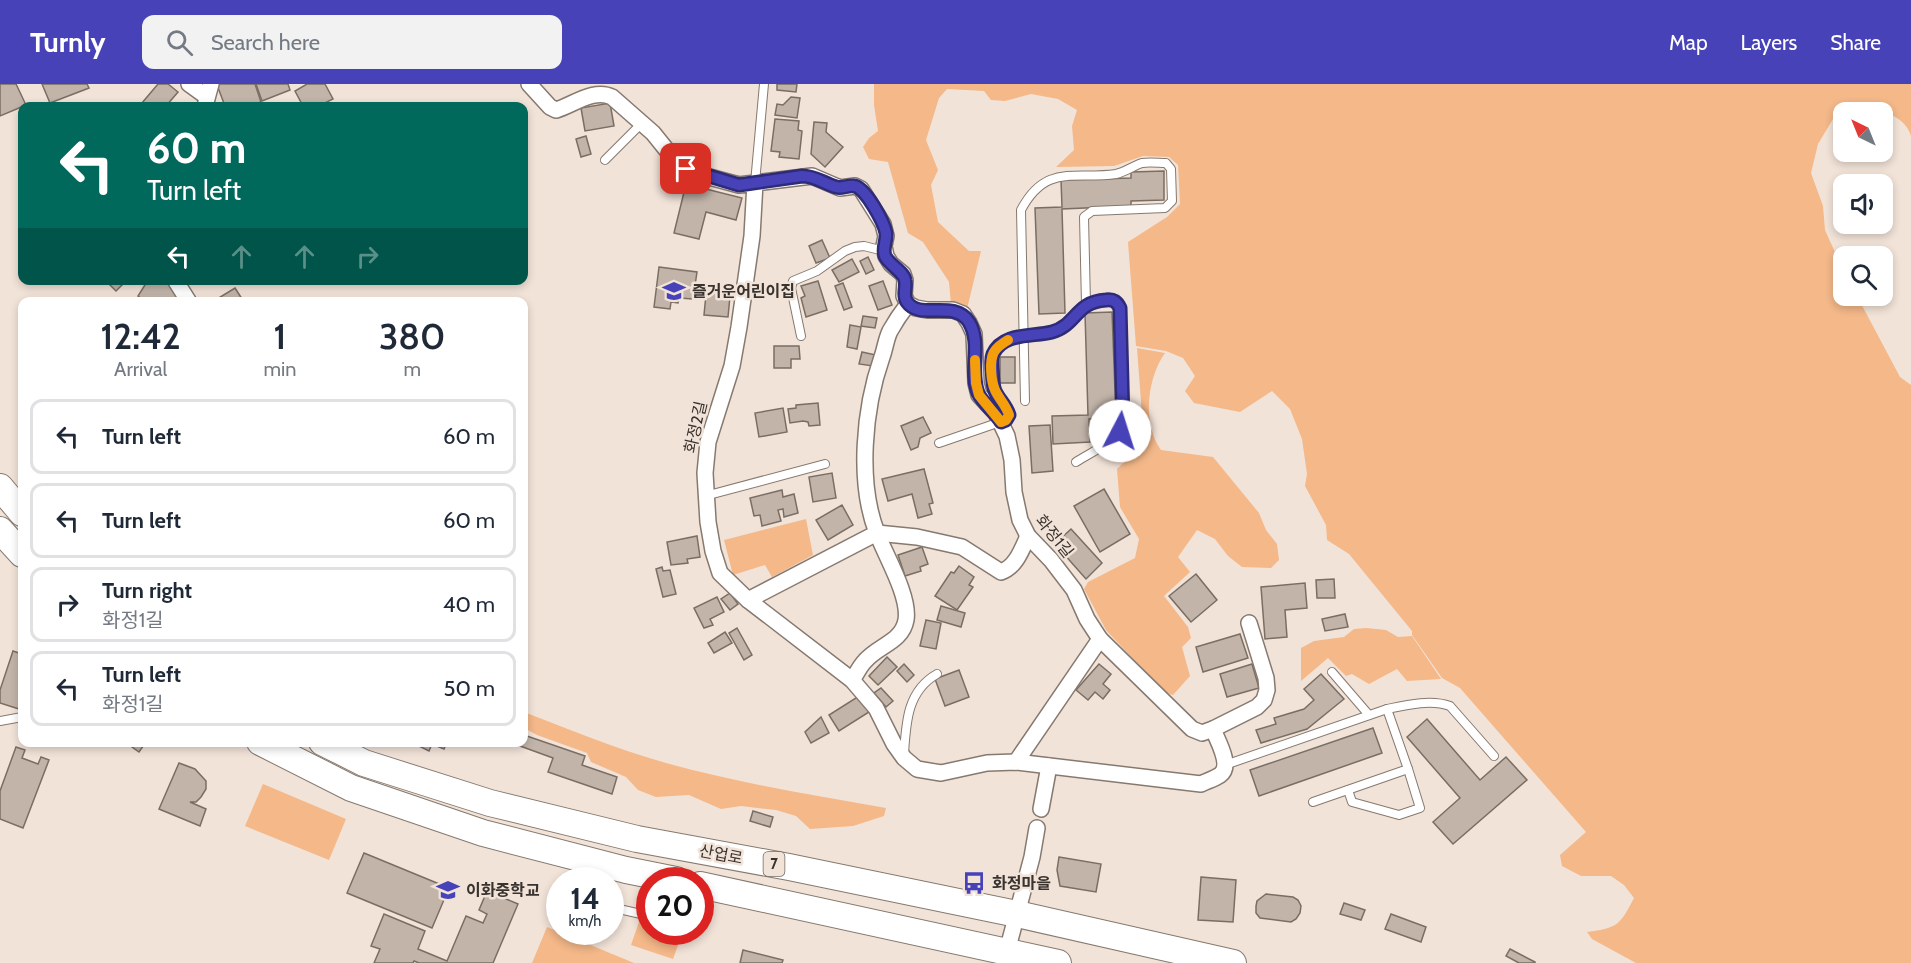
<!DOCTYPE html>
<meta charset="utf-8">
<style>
:root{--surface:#fff;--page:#f2f2f3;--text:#1f2937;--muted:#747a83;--line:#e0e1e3;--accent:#4742b8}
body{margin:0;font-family:Cabin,"Noto Sans KR",sans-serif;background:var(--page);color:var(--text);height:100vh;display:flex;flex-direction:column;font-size:22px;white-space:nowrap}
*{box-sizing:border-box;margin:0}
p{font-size:20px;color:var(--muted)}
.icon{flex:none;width:33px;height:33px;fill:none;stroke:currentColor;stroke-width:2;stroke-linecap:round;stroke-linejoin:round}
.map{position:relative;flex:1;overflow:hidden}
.details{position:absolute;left:18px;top:213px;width:510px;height:450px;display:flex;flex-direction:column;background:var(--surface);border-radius:12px;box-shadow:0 3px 9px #0003}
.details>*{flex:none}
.top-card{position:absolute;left:18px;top:18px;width:510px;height:183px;border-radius:12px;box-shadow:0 3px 9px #0003;background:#00695c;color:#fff;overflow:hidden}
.needle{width:39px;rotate:317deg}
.tools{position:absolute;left:1833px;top:18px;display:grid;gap:12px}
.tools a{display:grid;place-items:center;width:60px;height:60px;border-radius:12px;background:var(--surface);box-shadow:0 3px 9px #0003;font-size:30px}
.speed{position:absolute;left:546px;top:783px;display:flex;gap:12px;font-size:30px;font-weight:700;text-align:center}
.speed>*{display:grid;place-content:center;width:78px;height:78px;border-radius:50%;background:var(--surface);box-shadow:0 3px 9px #0003;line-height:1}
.speed small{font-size:15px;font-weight:400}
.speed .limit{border:9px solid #d22;background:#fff;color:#111}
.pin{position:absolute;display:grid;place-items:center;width:51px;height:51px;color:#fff;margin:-26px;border-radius:12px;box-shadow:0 3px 9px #0006}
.me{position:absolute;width:66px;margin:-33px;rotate:5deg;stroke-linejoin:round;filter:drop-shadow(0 0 4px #0008)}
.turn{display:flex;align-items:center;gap:21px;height:126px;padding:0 30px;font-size:27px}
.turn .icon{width:78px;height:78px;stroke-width:2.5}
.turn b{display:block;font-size:42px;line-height:51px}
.lanes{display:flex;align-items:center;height:57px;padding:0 30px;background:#0003;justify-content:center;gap:30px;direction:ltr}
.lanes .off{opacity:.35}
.eta{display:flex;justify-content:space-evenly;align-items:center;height:102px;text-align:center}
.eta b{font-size:36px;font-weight:600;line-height:42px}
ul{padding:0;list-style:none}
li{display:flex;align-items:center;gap:18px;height:75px;margin:0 12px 9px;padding:0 18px;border:3px solid var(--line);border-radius:12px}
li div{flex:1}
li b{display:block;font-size:22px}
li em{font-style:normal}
header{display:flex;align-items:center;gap:36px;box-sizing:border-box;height:84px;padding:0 30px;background:var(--accent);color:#fff}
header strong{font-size:28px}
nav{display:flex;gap:33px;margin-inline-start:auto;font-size:21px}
.search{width:420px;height:54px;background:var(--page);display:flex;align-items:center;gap:15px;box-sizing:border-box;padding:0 21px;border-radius:12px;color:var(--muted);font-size:22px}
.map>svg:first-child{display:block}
.green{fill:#f4b889}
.building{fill:#c2b4a9;stroke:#7a6e64;stroke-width:1.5}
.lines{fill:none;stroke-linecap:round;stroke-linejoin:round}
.service-casing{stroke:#86796f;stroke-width:10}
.minor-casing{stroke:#86796f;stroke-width:18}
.primary-casing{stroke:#86796f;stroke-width:28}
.service{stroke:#fff;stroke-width:8}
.minor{stroke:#fff;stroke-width:15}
.primary{stroke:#fff;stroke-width:26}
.route-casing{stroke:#2e2b78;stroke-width:15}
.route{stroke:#4742b8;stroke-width:10}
.slow{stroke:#f59e0b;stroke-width:10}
.labels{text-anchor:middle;stroke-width:5;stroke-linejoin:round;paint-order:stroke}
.shield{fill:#f2e3d8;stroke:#706862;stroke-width:1.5}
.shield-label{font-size:15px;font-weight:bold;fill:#39332f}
.poi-label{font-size:16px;font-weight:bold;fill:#39332f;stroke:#f2e3d8;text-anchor:start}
.street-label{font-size:16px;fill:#39332f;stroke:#f2e3d8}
</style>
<header>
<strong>Turnly</strong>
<div class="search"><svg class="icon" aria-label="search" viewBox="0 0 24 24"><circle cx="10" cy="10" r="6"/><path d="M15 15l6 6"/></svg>Search here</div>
<nav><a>Map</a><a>Layers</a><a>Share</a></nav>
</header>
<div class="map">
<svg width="1911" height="879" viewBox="0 0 1911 879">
<rect width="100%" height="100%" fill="#f2e3d8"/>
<!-- green -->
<g class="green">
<path d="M874 0H1911V52C1906 32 1880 26 1863 21L1833 35 1818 60 1811 89 1823 122 1825 146 1843 186 1844 212H1857L1900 293 1911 301V879H1636L1592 855 1587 848C1618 844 1620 841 1634 814L1624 801 1611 792H1581L1562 782 1560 771 1586 748 1460 604 1442 594 1412 551V547L1349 470 1327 456 1326 441 1305 402 1307 390 1302 355 1290 325 1272 307 1240 328 1194 319 1185 307 1195 292 1183 274 1166 267 1136 262 1128 158 1167 133 1180 120 1178 81 1169 73 1143 72 1114 82 1056 83 1074 66 1072 42 1077 26 1058 15 1031 10 1005 17 991 16 984 7 947 5 939 14 926 56 938 86 931 101 938 138 969 167H981L967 225 951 220 949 198 923 158 908 149 888 78 869 75 863 63 869 54 878 47 874 21Z"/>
<path d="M1137 264 1165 269C1147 294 1142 340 1161 366L1213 373 1259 429 1266 446 1277 460 1279 476 1271 484 1242 483 1228 472 1215 455 1197 446 1178 473 1190 488 1164 512 1188 543 1191 554 1182 563 1190 592 1173 611 1164 608 1106 546 1084 505 1088 498 1135 474 1139 455 1120 423 1117 385 1144 358Z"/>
<path d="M806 435 813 471 772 493 765 481 733 491 724 456Z"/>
<path d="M1366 544 1386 546 1398 553 1412 552 1441 595 1407 597 1397 585 1369 600 1352 590 1346 592 1328 574 1301 597V564L1314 557 1344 553 1354 545Z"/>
<path d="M524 628C570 646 617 665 666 679 738 699 812 711 886 724L884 732 853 742 810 745 796 732 776 726 741 722 721 725 689 711 656 713 638 706 626 693 591 678 587 669 537 651 524 644Z"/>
<path d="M263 700 346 735 329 776 245 742Z"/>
<path d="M639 838 649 841 650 848H666L681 853 673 875 631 861Z"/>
<path d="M547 843 634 879H532Z"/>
</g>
<!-- building -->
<g class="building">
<path d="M0 0H16L26 21 0 32Z"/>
<path d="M42 0H87L89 4 50 19Z"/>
<path d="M158 0H168L178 8 166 22H146L142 19Z"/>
<path d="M219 0H255L261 18 249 22H225L217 1Z"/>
<path d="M256 0H288L290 6 262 17Z"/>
<path d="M307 0H325L333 15 319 22H303L295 7Z"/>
<path d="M777 0H797L796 8 777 6Z"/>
<path d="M791 13 800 14 797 34 775 31 777 20 783 21Z"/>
<path d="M610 19 614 42 585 47 581 24Z"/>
<path d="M775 35 799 37 798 46 802 47 799 75 779 73 780 68 771 67Z"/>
<path d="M814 38 827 39 826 48 843 63 825 83 811 70Z"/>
<path d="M586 52 591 70 581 73 576 55Z"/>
<path d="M1164 87V116L1131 117V122L1062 125 1065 229 1039 230 1035 124 1062 123 1061 96 1131 94V88Z"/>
<path d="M686 100 742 114 736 136 706 128 699 155 674 149Z"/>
<path d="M822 156 830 174 816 179 809 162Z"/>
<path d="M868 173 874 186 866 190 860 177Z"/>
<path d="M852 175 859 188 839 198 832 186Z"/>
<path d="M659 183 697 188 693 215 679 214 678 219 671 218 670 225 654 223Z"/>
<path d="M105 196H127L116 207Z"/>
<path d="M148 196H170L178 211 173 218H146L138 212Z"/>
<path d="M818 197 827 226 806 233 801 214 805 212 801 202Z"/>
<path d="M883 197 892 221 878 226 869 202Z"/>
<path d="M843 199 852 223 844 226 835 202Z"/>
<path d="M707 200 731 202 728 233 704 231Z"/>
<path d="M235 204 244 218H219L217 215Z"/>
<path d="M1112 228 1116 334 1089 335 1090 358 1053 360 1052 332 1088 331 1085 229Z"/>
<path d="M863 232 877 234 875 244 861 242Z"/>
<path d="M850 241 861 243 857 265 847 263Z"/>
<path d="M774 262H799L800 275H791V284H774Z"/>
<path d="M862 268 876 271 873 282 859 280Z"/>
<rect x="1000" y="273" width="15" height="26"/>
<path d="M818 319 820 341 809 342 808 338 803 337 790 339 788 325 796 324V321Z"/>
<path d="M783 324 787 348 759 353 755 329Z"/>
<path d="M923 333 931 349 920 354 918 363 911 366 901 342Z"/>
<path d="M1050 341 1053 387 1032 389 1029 342Z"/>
<path d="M924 385 933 419 929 420 932 430 918 434 912 410 888 417 882 395Z"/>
<path d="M832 389 836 414 813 418 809 393Z"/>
<path d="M1104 405 1130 450 1100 468 1074 422Z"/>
<path d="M782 406 783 413 794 410 798 429 784 433 783 425 778 426 781 437 762 442 760 431 754 432 750 414Z"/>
<path d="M842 421 853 441 828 456 816 436Z"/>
<path d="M1071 445 1102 479 1086 495 1055 460Z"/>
<path d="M697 452 700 473 687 475 688 479 671 481 667 458Z"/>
<path d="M922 463 928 480 920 483 921 487 905 492 898 471Z"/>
<path d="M959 482 974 493 969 501 973 503 957 526 935 512 951 488 954 489Z"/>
<path d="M662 483 663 487 670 486 676 510 663 513 656 485Z"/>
<path d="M1196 490 1217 516 1191 538 1169 512Z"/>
<path d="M1334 495 1335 514H1317L1316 496Z"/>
<path d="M1305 499 1307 524 1285 526 1287 553 1265 555 1261 503Z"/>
<path d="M730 509 738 520 730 526 721 515Z"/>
<path d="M717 513 724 528 710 535 713 541 704 544 694 524Z"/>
<path d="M941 522 965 529 961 543 937 536Z"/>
<path d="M1345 530 1348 543 1325 547 1322 535Z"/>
<path d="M926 536 941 539 936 565 920 562Z"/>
<path d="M737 544 752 571 744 576 729 549Z"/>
<path d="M725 548 732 559 714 569 708 559Z"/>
<path d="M1240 550 1248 574 1203 588 1196 563Z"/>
<path d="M13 567 22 570V613L19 625 0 619V606Z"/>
<path d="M887 573 897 583 878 601 869 592Z"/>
<path d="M904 580 914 591 907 598 897 587Z"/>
<path d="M1099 580 1111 590 1103 600 1110 606 1103 615 1095 608 1088 616 1076 606Z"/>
<path d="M1252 580 1259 604 1227 613 1220 590Z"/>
<path d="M959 586 969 613 945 622 935 595Z"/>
<path d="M1321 590 1344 615 1307 645 1261 659 1256 646 1276 640 1274 634 1304 625 1314 616 1304 605Z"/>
<path d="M881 604 893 617 886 623 874 609Z"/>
<path d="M859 612 869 628 839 647 829 631Z"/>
<path d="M821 633 829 649 811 659 805 648Z"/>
<path d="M1427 635 1480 696 1506 673 1527 696 1453 760 1433 738 1460 714 1407 653Z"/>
<path d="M1373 644 1382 669 1259 712 1250 686Z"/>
<path d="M524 651 585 672 582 681 617 693 612 710 548 688 553 674 509 658H524Z"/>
<path d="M125 658H146L139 668Z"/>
<path d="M411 658H447L444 665 432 660 429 667Z"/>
<path d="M16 663 25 666 22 674 38 680 41 673 49 676 23 744 0 735V707Z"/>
<path d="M179 679 195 685 206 697V705L201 713 196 718H190L206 725 200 742 159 725Z"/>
<path d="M753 727 773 733 770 743 750 737Z"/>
<path d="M364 769 449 804 432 844 347 809Z"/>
<path d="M1059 773 1101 780 1096 808 1060 802 1057 786Z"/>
<path d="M1201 793 1236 796 1233 838 1198 836Z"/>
<path d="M487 807 518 820 493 879H419L414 877 413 879H374L380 865 371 862 384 830 425 847 418 865 447 877 466 832 483 839 487 830 479 826Z"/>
<path d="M1266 810 1293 813 1298 816 1301 822 1300 829 1296 835 1291 838 1260 834 1256 829V822L1257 817Z"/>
<path d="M1344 819 1365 826 1361 836 1340 830Z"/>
<path d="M1391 830 1426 843 1421 858 1385 845Z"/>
<path d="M1510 865 1535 878V879H1519L1506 872Z"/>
<path d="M743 866 783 876 782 879H740Z"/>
</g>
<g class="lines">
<!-- service casing -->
<g class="service-casing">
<g id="service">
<path d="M605 76 642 39"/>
<path d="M755 99 764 0"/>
<path d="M801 252 791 204 793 197 817 187 845 167 855 163 864 162 884 167"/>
<path d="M1025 317 1021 126C1046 79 1074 96 1116 90 1125 88 1133 82 1142 79 1149 78 1159 79 1166 79L1171 85 1172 117 1165 124 1092 127 1084 133 1086 220"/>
<path d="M939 359 1006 336 1009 331C1006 321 1000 316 995 307 992 300 993 292 992 284 992 279 991 275 993 270 1003 248 1033 253 1052 248 1068 244 1074 228 1088 219 1098 213 1114 214 1120 224L1123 338C1117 358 1093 367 1076 378"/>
<path d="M705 412 825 380"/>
<path d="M1332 588 1369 631"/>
<path d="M0 637 22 633"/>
<path d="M904 670C906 639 907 607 937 590"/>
<path d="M1225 681 1387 625C1406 621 1431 615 1450 622L1494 672"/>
<path d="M1348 706 1352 718 1399 731 1420 724 1408 685"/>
<path d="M1313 718 1408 685 1387 625"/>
<path d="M610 823 650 832"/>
</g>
</g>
<!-- minor casing -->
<g class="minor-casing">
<g id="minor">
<path d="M189 0 207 13"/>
<path d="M529 0 550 23 556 26C573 21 594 4 612 13L653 49 678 80 702 91 739 101 812 92 840 104 855 102 861 105 883 140 886 152 884 162 886 172 891 180 903 190 905 196 904 212 908 220 916 224 927 226H953L963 230 969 239 974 250 976 299 979 311 996 329 1007 352 1012 376 1014 408 1020 436 1028 452 1051 476 1074 506 1087 535 1100 555 1192 645 1202 649 1213 645C1217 656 1233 682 1220 691 1214 695 1207 697 1201 700L1016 678 987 679 941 689 917 685 904 674 894 660 876 624 852 596 748 516 720 489 713 467 708 438 705 389 708 358 732 282 739 243 752 152 755 99"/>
<path d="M205 22 211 0"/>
<path d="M175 196 189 218"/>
<path d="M748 516 877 449 917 453 962 463 1001 488C1016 483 1022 465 1028 452"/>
<path d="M852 596C857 589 860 582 865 577 879 561 902 558 906 536 910 512 885 471 877 449 857 398 864 324 882 273 885 265 886 255 890 247 895 238 901 229 908 220"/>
<path d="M1213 645 1257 623 1264 616 1267 606 1266 594 1249 539"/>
<path d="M1016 678 1100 555"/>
<path d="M1041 725 1049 682"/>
<path d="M1005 875 1032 773 1037 744"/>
</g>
</g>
<!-- primary casing -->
<g class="primary-casing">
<g id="primary">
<path d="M0 403 22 429"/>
<path d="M0 446 22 470"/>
<path d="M260 658 351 704 483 749 626 786 676 796"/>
<path d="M322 658 364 679 490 719 637 755 789 783 1017 830 1233 879"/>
<path d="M700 801 1058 879"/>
</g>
</g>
<!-- service -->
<use href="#service" class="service"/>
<!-- minor -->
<use href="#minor" class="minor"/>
<!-- primary -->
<use href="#primary" class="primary"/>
</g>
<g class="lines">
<!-- route casing -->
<g class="route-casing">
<path id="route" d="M686 85 739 101 802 92C815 92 823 99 836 103 842 105 847 101 854 102 865 103 884 138 886 149 887 157 882 164 885 172 889 181 904 188 905 196 907 204 902 211 907 218 920 237 954 215 969 238 982 259 969 287 978 309 983 320 995 328 1001 338L1006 336 1009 331C1006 321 999 316 995 307 992 300 993 292 992 284 992 279 991 275 993 270 1003 248 1033 253 1052 248 1077 241 1075 218 1106 216 1114 215 1117 218 1120 224L1123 338 1120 347"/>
</g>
<!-- route -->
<use href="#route" class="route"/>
<!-- slow -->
<path class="slow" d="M975 276 976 299 979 311 1001 338 1006 336 1009 331C1006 321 999 315 995 306 991 297 989 277 994 268 997 263 1003 259 1008 256"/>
</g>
<!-- icons -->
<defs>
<g id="school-bare" transform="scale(1.8)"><path d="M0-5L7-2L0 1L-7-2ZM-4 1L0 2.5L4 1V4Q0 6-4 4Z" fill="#4742b8" stroke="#f2e3d8" stroke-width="2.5" paint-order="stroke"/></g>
<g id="bus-bare" transform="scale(1.8)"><path d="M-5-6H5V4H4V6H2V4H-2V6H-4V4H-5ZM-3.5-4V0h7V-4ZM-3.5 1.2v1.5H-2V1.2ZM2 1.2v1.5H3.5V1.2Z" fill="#4742b8" stroke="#f2e3d8" stroke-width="2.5" paint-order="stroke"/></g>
</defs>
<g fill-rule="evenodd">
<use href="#school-bare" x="674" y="207"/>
<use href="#bus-bare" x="974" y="799"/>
<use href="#school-bare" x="448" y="806"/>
</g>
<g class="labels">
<!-- shield labels -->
<rect class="shield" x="763.5" y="768" width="21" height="24" rx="4.5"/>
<g class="shield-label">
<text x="774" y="785">7</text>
</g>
<!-- poi labels -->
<g class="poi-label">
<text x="692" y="213">즐거운어린이집</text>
<text x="992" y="805">화정마을</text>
<text x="466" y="812">이화중학교</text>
</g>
<!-- street labels -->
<g class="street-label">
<text transform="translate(695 343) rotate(-77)" y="6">화정2길</text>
<text transform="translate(1055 452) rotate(51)" y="6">화정1길</text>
<text transform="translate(721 770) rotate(11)" y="6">산업로</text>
</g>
</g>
</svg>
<div class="tools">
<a><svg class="needle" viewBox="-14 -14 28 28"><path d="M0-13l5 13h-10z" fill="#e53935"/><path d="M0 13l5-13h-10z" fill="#747a83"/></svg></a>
<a><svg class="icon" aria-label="sound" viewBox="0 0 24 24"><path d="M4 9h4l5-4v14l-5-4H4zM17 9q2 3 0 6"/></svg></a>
<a><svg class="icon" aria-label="search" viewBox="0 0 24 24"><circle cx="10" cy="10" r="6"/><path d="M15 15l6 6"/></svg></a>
</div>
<div class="speed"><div>14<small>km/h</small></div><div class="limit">20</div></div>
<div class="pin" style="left:686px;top:85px;background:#d93025"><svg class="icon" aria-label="arrive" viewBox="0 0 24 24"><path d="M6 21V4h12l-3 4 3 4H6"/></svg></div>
<svg class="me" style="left:1120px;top:347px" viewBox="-20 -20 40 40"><circle r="19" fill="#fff"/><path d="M0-13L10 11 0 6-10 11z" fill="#4742b8"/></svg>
<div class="top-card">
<div class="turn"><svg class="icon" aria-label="left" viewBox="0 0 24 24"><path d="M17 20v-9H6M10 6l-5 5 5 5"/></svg><div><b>60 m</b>Turn left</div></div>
<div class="lanes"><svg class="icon" aria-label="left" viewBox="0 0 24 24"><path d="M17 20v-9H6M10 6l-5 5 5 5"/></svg><svg class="icon off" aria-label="ahead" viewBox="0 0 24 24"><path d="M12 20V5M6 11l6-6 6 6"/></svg><svg class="icon off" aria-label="ahead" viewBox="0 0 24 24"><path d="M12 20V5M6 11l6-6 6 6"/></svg><svg class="icon off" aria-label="right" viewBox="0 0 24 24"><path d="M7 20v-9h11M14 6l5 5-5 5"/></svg></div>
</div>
<section class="details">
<div class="eta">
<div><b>12:42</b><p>Arrival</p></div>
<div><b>1</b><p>min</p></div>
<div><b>380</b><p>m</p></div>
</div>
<ul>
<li><svg class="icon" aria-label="left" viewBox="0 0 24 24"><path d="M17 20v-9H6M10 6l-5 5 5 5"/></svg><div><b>Turn left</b></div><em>60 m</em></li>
<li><svg class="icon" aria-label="left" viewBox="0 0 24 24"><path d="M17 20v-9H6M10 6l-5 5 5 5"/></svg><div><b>Turn left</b></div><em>60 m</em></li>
<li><svg class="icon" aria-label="right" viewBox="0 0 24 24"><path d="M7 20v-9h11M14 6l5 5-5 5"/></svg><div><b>Turn right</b><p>화정1길</p></div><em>40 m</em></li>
<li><svg class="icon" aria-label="left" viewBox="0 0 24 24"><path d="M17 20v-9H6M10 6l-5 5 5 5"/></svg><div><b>Turn left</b><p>화정1길</p></div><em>50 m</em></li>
</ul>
</section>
</div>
